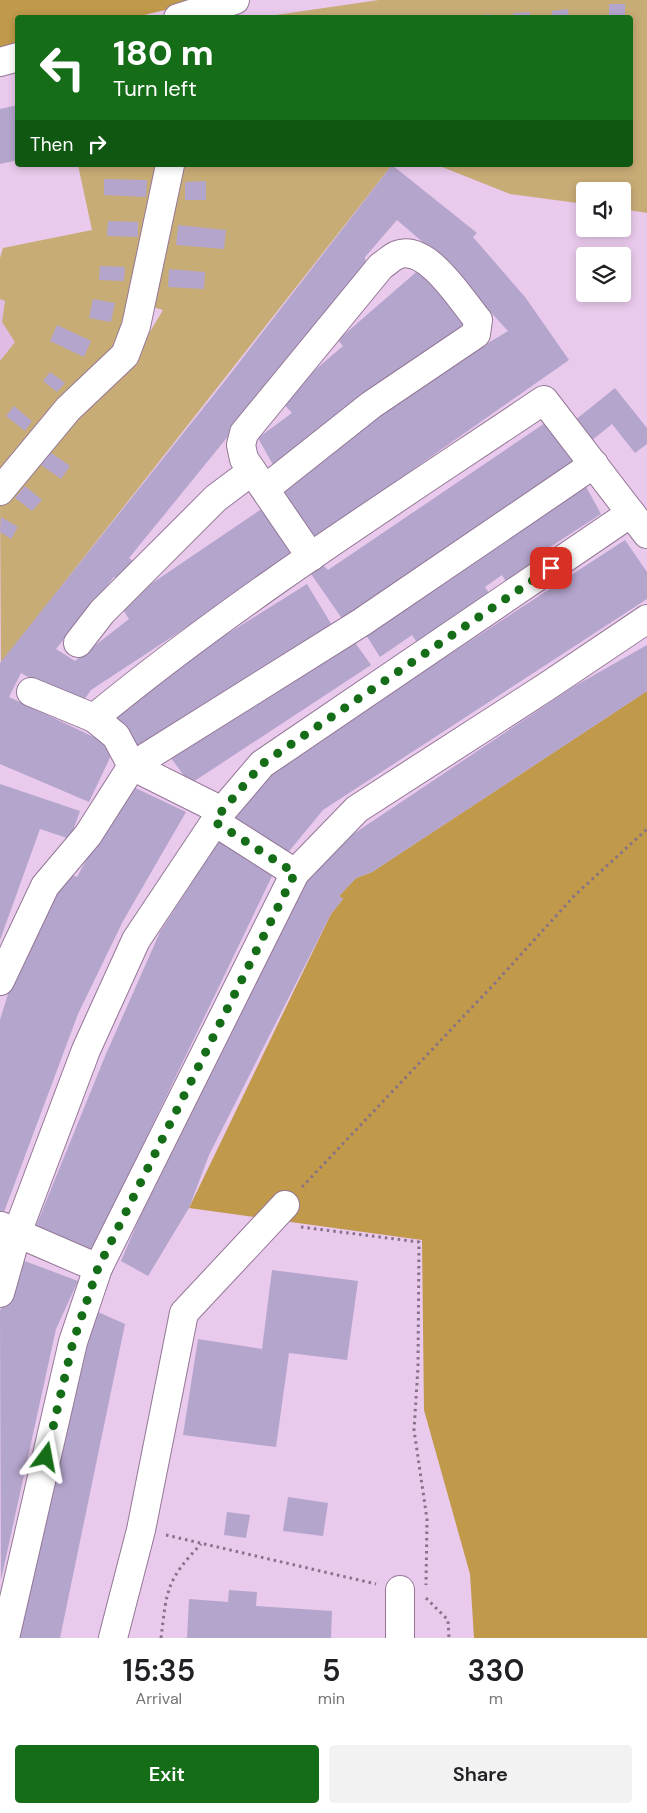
<!DOCTYPE html>
<style>
:root{--surface:#fff;--page:#f2f2f2;--text:#202124;--muted:#757577;--accent:#156d17}
body{margin:0;font-family:"DM Sans",sans-serif;background:var(--page);color:var(--text);height:100vh;display:flex;flex-direction:column;font-size:19px;white-space:nowrap}
*{box-sizing:border-box;margin:0}
p{font-size:16px;color:var(--muted)}
.icon{flex:none;width:28px;height:28px;fill:none;stroke:currentColor;stroke-width:2;stroke-linecap:round;stroke-linejoin:round}
.map{position:relative;height:1638px;overflow:hidden}
.side{display:flex;flex-direction:column;background:var(--surface);flex:1}
.side>*{flex:none}
.hud{position:absolute;left:15px;top:15px;width:618px;height:152px;border-radius:5px;box-shadow:0 2px 8px #0003;background:#156d17;color:#fff;overflow:hidden}
.fabs{position:absolute;left:576px;top:182px;display:grid;gap:10px}
.fabs a{display:grid;place-items:center;width:55px;height:55px;border-radius:5px;background:var(--surface);box-shadow:0 2px 8px #0003;font-size:25px}
.pin{position:absolute;display:grid;place-items:center;width:42px;height:42px;color:#fff;margin:-21px;border-radius:10px;box-shadow:0 2px 8px #0006}
.me{position:absolute;width:55px;margin:-28px;rotate:13deg;stroke-linejoin:round;filter:drop-shadow(0 0 4px #0008)}
.turn{display:flex;align-items:center;gap:18px;height:105px;padding:0 15px;font-size:22px}
.turn .icon{width:65px;height:65px;stroke-width:2.5}
.turn b{display:block;font-size:35px;line-height:42px}
.then{display:flex;align-items:center;height:48px;padding:0 15px;background:#0003;gap:10px;font-size:19px}
.eta{display:flex;justify-content:space-evenly;align-items:center;height:85px;text-align:center}
.eta b{font-size:30px;font-weight:600;line-height:35px}
.primary-button{display:flex;gap:10px;margin-top:auto;padding:10px 15px}
.primary-button a{flex:1;height:58px;border-radius:5px;background:var(--accent);color:#fff;font-size:20px;font-weight:600;line-height:58px;text-align:center}
.primary-button a+a{background:var(--page);color:var(--text)}
.map>svg:first-child{display:block}
.built{fill:#e0bbe4}
.green{fill:#c8ac76}
.forest{fill:#c0994a}
.building{fill:#b4a5cc}
.lines{fill:none;stroke-linecap:round;stroke-linejoin:round}
.minor-casing{stroke:#947797;stroke-width:30}
.path{stroke:#877189;stroke-width:3;stroke-dasharray:2.5 4;stroke-linecap:butt}
.minor{stroke:#fff;stroke-width:28}
.route{stroke:#156d17;stroke-width:9;stroke-dasharray:0 16.2}
</style>
<div class="map">
<svg width="647" height="1638" viewBox="0 0 647 1638">
<rect width="100%" height="100%" fill="#e9c9ec"/>
<!-- built -->
<path class="built" d="M0 299 5 301 2 322 16 342 0 361Z"/>
<!-- green -->
<g class="green">
<path d="M379 0H647V213L623 209 622 191H585V204L510 194 437 165H630V18H255Z"/>
<path d="M78 165H163L138 284 107 368 0 474V361L15 342 2 322 5 301 0 299V258L3 248 92 230Z"/>
<path d="M177 165H392L1 663 0 499 142 345 163 310 149 306Z"/>
</g>
<!-- forest -->
<g class="forest">
<path d="M0 0H206L136 17 18 18 17 47 0 51Z"/>
<path d="M647 691V1638H474L470 1574 424 1410 422 1240 189 1208 331 914 343 899 339 896 356 878 372 872Z"/>
</g>
<!-- building -->
<g class="building">
<rect x="609" y="4" width="16" height="14"/>
<path d="M568 9 569 18H552V11Z"/>
<path d="M530 12V18H514L513 13Z"/>
<path d="M491 14 492 18H471V16Z"/>
<path d="M18 105V160L0 164V109Z"/>
<path d="M392 165 477 233 473 237 525 297 569 360 308 543 275 496 374 412 508 331 439 256 397 220 365 257 366 267 129 558 136 563 121 582 114 577 56 649 75 661 129 619 120 605 263 508 295 556 91 690 80 706 21 673 9 697 115 747 89 802 0 764V663L224 382Z"/>
<path d="M104 179 147 180 146 197 104 195Z"/>
<path d="M206 181V200H185V182Z"/>
<path d="M108 221 138 222V237L107 236Z"/>
<path d="M178 225 226 230 224 249 176 245Z"/>
<path d="M100 266 125 267 124 281 99 280Z"/>
<path d="M422 267 466 322 276 470 258 438 292 413 280 400 343 346 338 340Z"/>
<path d="M169 269 205 272 204 289 168 287Z"/>
<path d="M93 299 115 303 111 322 89 318Z"/>
<path d="M57 325 91 341 84 357 50 341Z"/>
<path d="M50 372 65 383 57 392 43 381Z"/>
<path d="M615 388 647 428V444L635 453 612 424 591 441 574 421Z"/>
<path d="M14 406 32 421 25 431 6 416Z"/>
<path d="M551 419 580 463 343 620 311 574 323 565 328 570Z"/>
<path d="M50 452 70 466 61 479 41 465Z"/>
<path d="M584 483 601 514 533 558 538 567 508 585 502 575 485 587 494 601 420 647 412 635 380 657 366 635Z"/>
<path d="M25 486 42 500 32 511 15 498Z"/>
<path d="M1 517 18 527 11 539 0 532Z"/>
<path d="M625 540 647 572V599L323 810 281 861 226 827 258 779Z"/>
<path d="M307 584 333 627 140 754 113 713 165 673Z"/>
<path d="M351 637 371 665 190 784 171 758Z"/>
<path d="M647 645V691L372 872 356 878 339 896 343 899 331 914 209 1155 189 1208 148 1276 121 1261 157 1177 298 892 331 849 573 687Z"/>
<path d="M0 784 80 811 70 839 40 829 0 940Z"/>
<path d="M127 784 186 812 123 921 78 1014 4 1212 0 1211V1020L22 948 64 871 77 877Z"/>
<path d="M219 841 273 874 92 1251 36 1226 106 1054 160 932Z"/>
<path d="M22 1260 78 1281 56 1329 1 1580 0 1311Z"/>
<path d="M272 1270 358 1281 347 1360 289 1353 276 1447 183 1435 198 1339 262 1349Z"/>
<path d="M98 1312 125 1324 60 1638H16L80 1356Z"/>
<path d="M288 1497 328 1503 323 1536 283 1531Z"/>
<path d="M227 1512 250 1515 246 1538 224 1535Z"/>
<path d="M229 1590 257 1592 256 1606 332 1611 331 1638H187L189 1599 228 1602Z"/>
</g>
<g class="lines">
<!-- minor casing -->
<g class="minor-casing">
<g id="minor">
<path d="M178 18 235 0"/>
<path d="M0 62 18 57"/>
<path d="M265 489 371 405 476 334 478 320C461 300 427 243 397 255 392 257 386 263 381 266L244 433 241 445 244 459 311 557"/>
<path d="M0 491 68 409 125 355 136 326 170 165"/>
<path d="M78 643 102 612 216 498 252 471"/>
<path d="M31 692 94 718 116 736 132 766 222 811"/>
<path d="M94 718C236 601 392 502 544 400L647 534"/>
<path d="M215 822 295 873"/>
<path d="M0 981 45 886 88 835 132 766 362 622 594 464"/>
<path d="M1 1226 98 1268"/>
<path d="M0 1293 17 1233 86 1050 136 940 222 811 262 764 631 513"/>
<path d="M5 1638 73 1342 98 1268 295 873 357 809 546 687 647 619"/>
<path d="M113 1638 141 1530 184 1313 285 1205"/>
<path d="M400 1638V1590"/>
</g>
</g>
<!-- path -->
<g class="path">
<path d="M302 1187 496 982 575 895 647 829"/>
<path d="M301 1227 419 1242 418 1367 414 1430 427 1519 426 1585"/>
<path d="M166 1535 376 1584"/>
<path d="M426 1598 448 1620 449 1638"/>
<path d="M161 1638C167 1589 166 1581 201 1544"/>
</g>
<!-- minor -->
<use href="#minor" class="minor"/>
</g>
<g class="lines">
<!-- route -->
<path class="route" d="M46 1457 73 1342 98 1268 295 873 215 822 222 811 262 764 551 568"/>
</g>
</svg>
<div class="fabs">
<a><svg class="icon" aria-label="sound" viewBox="0 0 24 24"><path d="M4 9h4l5-4v14l-5-4H4zM17 9q2 3 0 6"/></svg></a>
<a><svg class="icon" aria-label="layers" viewBox="0 0 24 24"><path d="M12 4l9 5-9 5-9-5zM3 14l9 5 9-5"/></svg></a>
</div>
<div class="pin" style="left:551px;top:568px;background:#d93025"><svg class="icon" aria-label="arrive" viewBox="0 0 24 24"><path d="M6 21V4h12l-3 4 3 4H6"/></svg></div>
<svg class="me" style="left:46px;top:1457px" viewBox="-20 -20 40 40"><path d="M0-17L14 15 0 8-14 15z" fill="#156d17" stroke="#fff" stroke-width="4"/></svg>
<div class="hud">
<div class="turn"><svg class="icon" aria-label="left" viewBox="0 0 24 24"><path d="M17 20v-9H6M10 6l-5 5 5 5"/></svg><div><b>180 m</b>Turn left</div></div>
<div class="then">Then<svg class="icon" aria-label="right" viewBox="0 0 24 24"><path d="M7 20v-9h11M14 6l5 5-5 5"/></svg></div>
</div>
</div>
<section class="side">
<div class="eta">
<div><b>15:35</b><p>Arrival</p></div>
<div><b>5</b><p>min</p></div>
<div><b>330</b><p>m</p></div>
</div>
<div class="primary-button"><a>Exit</a><a>Share</a></div>
</section>
